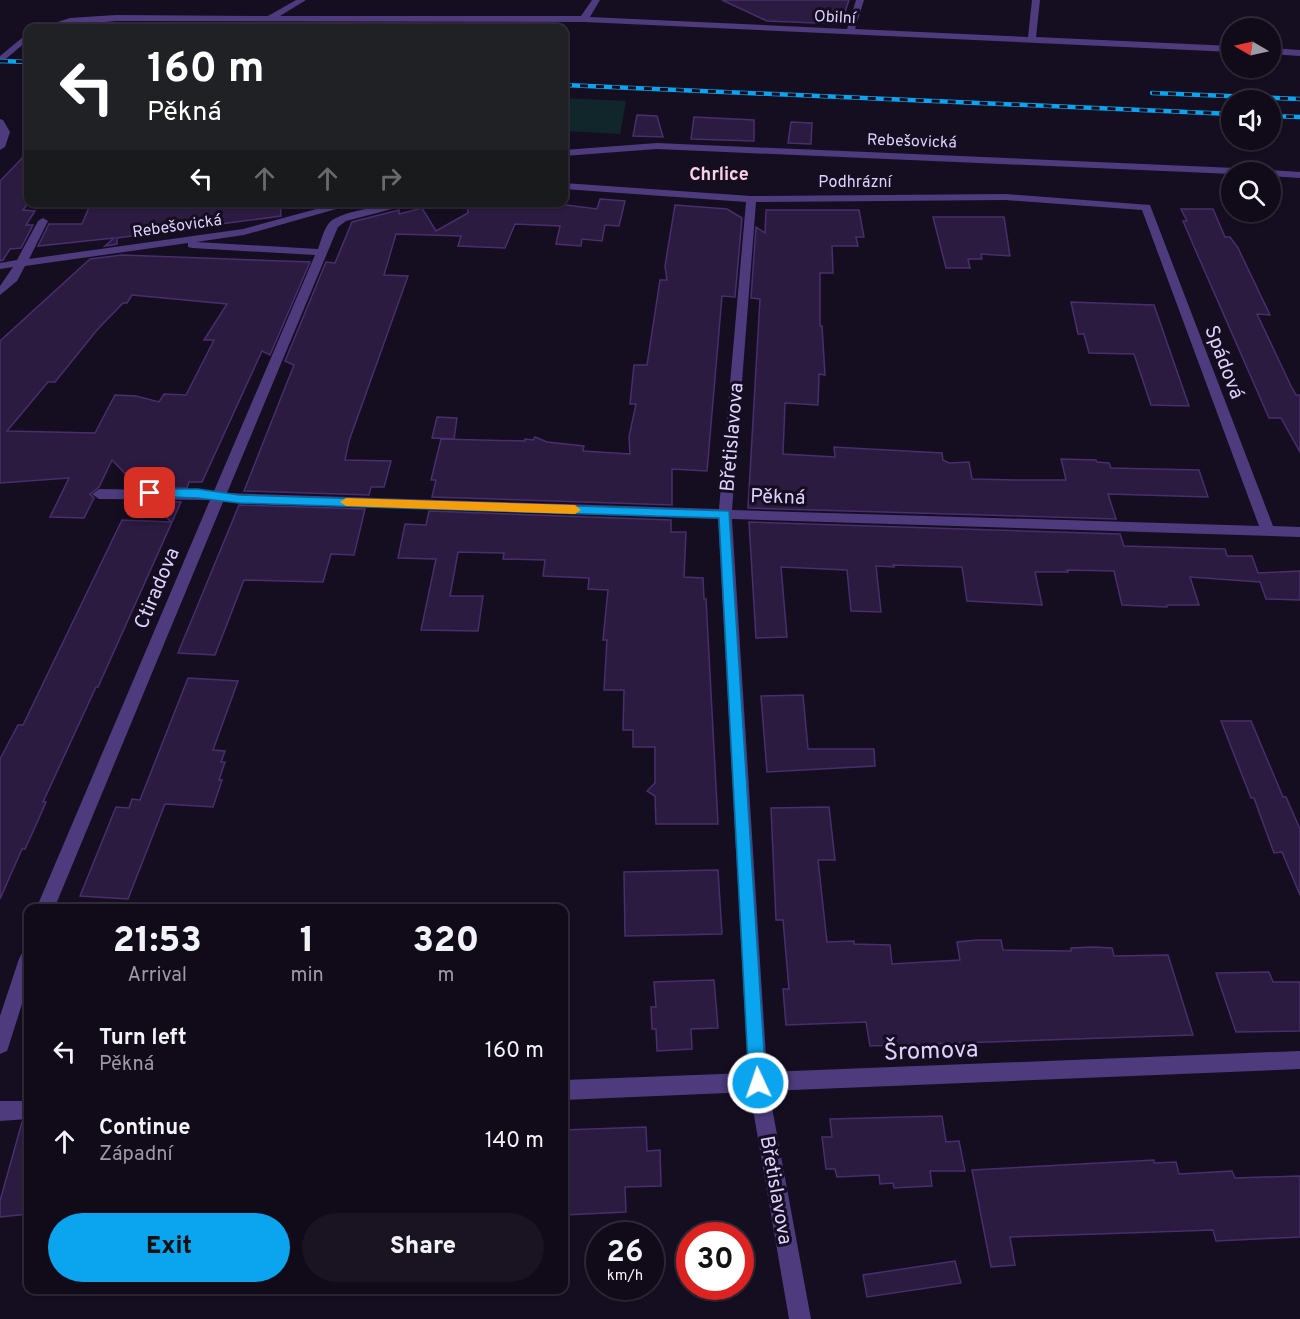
<!DOCTYPE html>
<meta charset="utf-8">
<style>
:root{--surface:#100a19;--page:#191322;--text:#f1f3f6;--muted:#9c9aa2;--line:#302b38;--accent:#0aa4ef}
body{margin:0;font-family:Overpass,sans-serif;background:var(--page);color:var(--text);height:100vh;display:flex;flex-direction:column;font-size:22px;white-space:nowrap}
*{box-sizing:border-box;margin:0}
p{font-size:20px;color:var(--muted)}
.icon{flex:none;width:33px;height:33px;fill:none;stroke:currentColor;stroke-width:2;stroke-linecap:round;stroke-linejoin:round}
.map{position:relative;flex:1;overflow:hidden}
.drawer{position:absolute;left:24px;top:904px;width:544px;height:390px;display:flex;flex-direction:column;background:var(--surface);border-radius:12px;box-shadow:0 2px 4px #0004,0 0 0 2px var(--line)}
.drawer>*{flex:none}
.banner{position:absolute;left:24px;top:24px;width:544px;height:183px;border-radius:12px;box-shadow:0 2px 4px #0004,0 0 0 2px var(--line);background:#202124;color:#fff;overflow:hidden}
.needle{width:39px;rotate:279deg}
.controls{position:absolute;left:1221px;top:18px;display:grid;gap:12px}
.controls a{display:grid;place-items:center;width:60px;height:60px;border-radius:50%;background:var(--surface);box-shadow:0 2px 4px #0004,0 0 0 2px var(--line);font-size:30px}
.speed{position:absolute;left:586px;top:1222px;display:flex;gap:12px;font-size:30px;font-weight:700;text-align:center}
.speed>*{display:grid;place-content:center;width:78px;height:78px;border-radius:50%;background:var(--surface);box-shadow:0 2px 4px #0004,0 0 0 2px var(--line);line-height:1}
.speed small{font-size:15px;font-weight:400}
.speed .limit{border:9px solid #d22;background:#fff;color:#111}
.pin{position:absolute;display:grid;place-items:center;width:51px;height:51px;color:#fff;margin:-26px;border-radius:12px;box-shadow:0 3px 9px #0006}
.me{position:absolute;width:66px;margin:-33px;rotate:357deg;stroke-linejoin:round;filter:drop-shadow(0 0 4px #0008)}
.turn{display:flex;align-items:center;gap:21px;height:126px;padding:0 24px;font-size:27px}
.turn .icon{width:78px;height:78px;stroke-width:2.5}
.turn b{display:block;font-size:42px;line-height:51px}
.lanes{display:flex;align-items:center;height:57px;padding:0 24px;background:#0003;justify-content:center;gap:30px;direction:ltr}
.lanes .off{opacity:.35}
.eta{display:flex;justify-content:space-evenly;align-items:center;height:102px;text-align:center}
.eta b{font-size:36px;font-weight:800;line-height:42px}
.button{display:flex;gap:12px;margin-top:auto;padding:12px 24px}
.button a{flex:1;height:69px;border-radius:36px;background:var(--accent);color:#111;font-size:24px;font-weight:800;line-height:69px;text-align:center}
.button a+a{background:var(--page);color:var(--text)}
ul{padding:0;list-style:none}
li{display:flex;align-items:center;gap:18px;height:90px;padding:0 24px}
li div{flex:1}
li b{display:block;font-size:22px}
li em{font-style:normal}
.map>svg:first-child{display:block}
.green{fill:#11262a}
.building{fill:#2b1b41;stroke:#482e6c;stroke-width:1.5;fill-rule:evenodd}
.lines{fill:none;stroke-linecap:round;stroke-linejoin:round}
.minor{fill:#4d3b7e;fill-rule:evenodd}
.rail-casing{stroke:#0aa4ef;stroke-width:4.5}
.rail{stroke:#150e21;stroke-width:3;stroke-dasharray:8;stroke-linecap:butt}
.route{fill:#0aa4ef;stroke:#066b9b;stroke-width:1.5}
.slow{fill:#f59e0b}
.labels{text-anchor:middle;stroke-width:6;stroke-linejoin:round;paint-order:stroke}
.far-street-label{font-size:16px;fill:#dfd0fd;stroke:#150e21}
.far-quarter-label{font-size:18px;font-weight:bold;fill:#fdd1e3;stroke:#150e21}
.street-label{font-size:20px;fill:#dfd0fd;stroke:#150e21}
.near-street-label{font-size:24px;fill:#dfd0fd;stroke:#150e21}
</style>
<div class="map">
<svg width="1300" height="1319" viewBox="0 0 1300 1319">
<rect width="100%" height="100%" fill="#150e21"/>
<!-- green -->
<path class="green" d="M564 98 626 101 620 134 564 131Z"/>
<!-- building -->
<g class="building">
<path d="M722 0H849L841 24 767 21Z"/>
<path d="M637 115 657 116 663 137 633 136Z"/>
<path d="M694 117 754 120V141L691 139Z"/>
<path d="M791 122 812 123 811 144 788 143Z"/>
<path d="M28 152V203L23 210 35 211 26 225H33L21 248 10 249 3 260 0 261V181Z"/>
<path d="M600 199 625 201 619 226 605 225 602 241 582 239 581 246 556 244 560 226 515 224 505 248 458 246 461 236 396 234 384 275 408 276 349 441 345 460 391 461 384 487H371L369 495 244 491 294 365 285 361 326 262 335 263 352 222 399 210V214L422 208 436 231 468 213 467 202 551 203 597 209Z"/>
<path d="M104 202H280L281 216 117 238V244L105 246 114 238 38 246 49 224H82L90 205H102Z"/>
<path d="M675 205 727 209 742 218 735 297 722 296 707 471 672 469V505L432 497 436 480H431L441 439 525 441V439L533 440 535 437 547 442 584 446 583 451 630 454 629 437 636 404H630L634 365H647L660 280H667L665 266Z"/>
<path d="M1181 209H1213L1225 237H1230L1238 248 1270 315 1257 314 1291 386 1296 395H1300V452L1281 418H1269L1195 249 1183 221H1187Z"/>
<path d="M766 210H859L864 237H856L858 246H832L833 273H820V326H822L825 375 819 374 818 405 785 403 783 454 835 457 834 447 942 453 943 460 949 463 969 462 972 479 1016 480H1066L1061 459 1096 460 1097 462 1109 463 1111 468 1199 470 1208 497 1108 494 1116 519 748 508 760 299 751 298 756 227 765 233Z"/>
<path d="M933 217H1004L1010 256 981 254 982 259H968L970 268H946Z"/>
<path d="M122 255 310 262 270 355 262 351 202 482H189L187 488 138 487 112 460 99 487 90 494 94 498 84 518 50 517 69 478 0 483V341L90 259ZM132 295 227 304 204 340H214L186 395 164 394 159 402 136 396 115 395 95 433 7 431 48 382H55L97 330 123 303H127Z"/>
<path d="M1071 302 1154 305 1189 406 1151 405 1134 354 1089 353 1084 334H1078Z"/>
<path d="M437 417 457 418 454 439 432 438Z"/>
<path d="M152 502H181L98 687H96L43 802H46L36 825 25 849H22L0 899V759L18 725H23L122 520 171 522Z"/>
<path d="M239 505 365 509 354 555 331 554 323 582 244 580 215 655 178 653Z"/>
<path d="M429 511 671 520V532H686L684 577 703 578 704 599H706L718 824H656L655 796 647 791 655 783V747H633V730H623L624 690H604L607 640H603L608 590 588 589 589 578 543 576 545 560 503 559 504 553 458 552 450 596H483L478 631 421 630 436 559 398 558 405 524 426 525Z"/>
<path d="M749 522 1120 534 1124 546 1225 549 1227 556H1252L1258 573 1300 571V600L1266 599 1260 582 1190 577 1199 605H1167V607L1122 605 1114 571 1067 570 1068 572H1035L1042 605 967 601 962 567 893 565 894 567 876 566 881 612 851 611 847 570 781 567 787 637 756 638Z"/>
<path d="M188 678 238 681 213 750 225 751 221 762H225L219 780H222L213 807 165 804 128 899 80 896 116 807 129 808 132 799 140 800Z"/>
<path d="M803 695 808 749H874L875 766 767 772 761 696Z"/>
<path d="M1221 721H1251L1283 797H1286L1300 829V895L1282 852 1274 853 1254 798H1251Z"/>
<path d="M829 807 835 860H818L827 942 854 941V944L890 945 892 964 960 960 957 942 977 940H1001L1003 950 1071 951V948L1093 947 1112 948 1114 956 1168 955 1193 1035 870 1046 866 1022 786 1025 783 989H789L783 920H776L771 808Z"/>
<path d="M718 870 722 934 625 936 624 872Z"/>
<path d="M1269 972 1273 982H1300V1031L1236 1032 1216 973Z"/>
<path d="M714 980 718 1028 691 1029 692 1049 657 1051 656 1029H652L651 1007H656L654 982Z"/>
<path d="M942 1116 946 1142 959 1141 965 1171H930L932 1186 894 1188 893 1183 880 1184 879 1175 837 1177 835 1169H826L822 1137H832L830 1119Z"/>
<path d="M22 1122 28 1123V1214L0 1217V1201Z"/>
<path d="M646 1127 647 1151 660 1150 661 1186 625 1187 626 1212 564 1215V1130Z"/>
<path d="M1154 1160V1163L1176 1162 1179 1174 1232 1171 1235 1178 1300 1176V1237L1216 1241 1213 1230 1010 1237 1015 1265 991 1267 972 1170Z"/>
<path d="M955 1261 961 1283 867 1297 863 1275Z"/>
</g>
<g class="lines">
<!-- minor -->
<g class="minor">
<path d="M296 0H306L280 16H581L592 0H600L590 17 847 29 856 0H864L855 29 1028 37 1032 0H1040L1036 37 1232 46V52L584 22 116 21 39 28 70 18 116 15 268 16Z"/>
<path d="M28 33V40L0 64V56Z"/>
<path d="M1270 48 1300 50V56L1270 54Z"/>
<path d="M0 119 3 120 10 132 5 147 0 150Z"/>
<path d="M657 143 1258 169 1263 172 1232 174 657 149 564 156V150Z"/>
<path d="M1270 170 1300 172V178L1270 176V172H1265Z"/>
<path d="M564 183 751 196 1005 194 1150 205 1273 526 1300 527V537L732 519 767 1072 1300 1051V1069L769 1091 811 1319H789L750 1092 564 1100V1080L748 1073 718 519 223 502 54 909H36L210 500 99 499 92 494 99 489 214 491 315 255 192 248 188 247V243L25 266 17 281 0 295V286L13 267 0 269V263L17 260 38 221 43 218 48 221 29 259 243 229 342 202H361L244 235 196 242 318 249C321 241 324 228 330 222 342 210 401 202 419 202L346 221 338 227 227 493 719 509 746 202 564 189ZM1005 200 1142 210 1259 526 732 510 756 202Z"/>
<path d="M28 951V985L9 1045 7 1051 0 1054V1016L19 959 22 953Z"/>
<path d="M0 1101H28V1119L0 1121Z"/>
</g>
<!-- rail casing -->
<g class="rail-casing">
<g id="rail">
<path d="M0 61 28 62"/>
<path d="M564 85 1232 114"/>
<path d="M1152 93 1300 99"/>
<path d="M1270 116 1300 117"/>
</g>
</g>
<!-- rail -->
<use href="#rail" class="rail"/>
</g>
<!-- route -->
<path class="route" d="M150 489H198L239 495 729 511 766 1083 764 1090 758 1092 751 1090 749 1083 719 518 239 503 198 498 146 496V490Z"/>
<!-- slow -->
<path class="slow" d="M346 498 575 505 581 510 575 514 346 506 340 502Z"/>
<g class="labels">
<!-- far-street labels -->
<g class="far-street-label">
<text transform="translate(835 16) rotate(3)" y="6">Obilní</text>
<text transform="translate(912 140) rotate(2)" y="6">Rebešovická</text>
<text x="855" y="187">Podhrázní</text>
<text transform="translate(177 225) rotate(-8)" y="6">Rebešovická</text>
</g>
<!-- far-quarter labels -->
<g class="far-quarter-label">
<text x="719" y="180">Chrlice</text>
</g>
<!-- street labels -->
<g class="street-label">
<text transform="translate(1225 362) rotate(69)" y="7">Spádová</text>
<text transform="translate(731 437) rotate(-85)" y="7">Břetislavova</text>
<text transform="translate(778 496) rotate(2)" y="7">Pěkná</text>
<text transform="translate(156 588) rotate(-67)" y="7">Ctiradova</text>
<text transform="translate(777 1190) rotate(80)" y="7">Břetislavova</text>
</g>
<!-- near-street labels -->
<g class="near-street-label">
<text transform="translate(931 1050) rotate(-2)" y="8">Šromova</text>
</g>
</g>
</svg>
<div class="controls">
<a><svg class="needle" viewBox="-14 -14 28 28"><path d="M0-13l5 13h-10z" fill="#e53935"/><path d="M0 13l5-13h-10z" fill="#9c9aa2"/></svg></a>
<a><svg class="icon" aria-label="sound" viewBox="0 0 24 24"><path d="M4 9h4l5-4v14l-5-4H4zM17 9q2 3 0 6"/></svg></a>
<a><svg class="icon" aria-label="search" viewBox="0 0 24 24"><circle cx="10" cy="10" r="6"/><path d="M15 15l6 6"/></svg></a>
</div>
<div class="speed"><div>26<small>km/h</small></div><div class="limit">30</div></div>
<div class="pin" style="left:150px;top:493px;background:#d93025"><svg class="icon" aria-label="arrive" viewBox="0 0 24 24"><path d="M6 21V4h12l-3 4 3 4H6"/></svg></div>
<svg class="me" style="left:758px;top:1083px" viewBox="-20 -20 40 40"><circle r="17" fill="#0aa4ef" stroke="#fff" stroke-width="3"/><path d="M0-11L8 9 0 5-8 9z" fill="#fff"/></svg>
<div class="banner">
<div class="turn"><svg class="icon" aria-label="left" viewBox="0 0 24 24"><path d="M17 20v-9H6M10 6l-5 5 5 5"/></svg><div><b>160 m</b>Pěkná</div></div>
<div class="lanes"><svg class="icon" aria-label="left" viewBox="0 0 24 24"><path d="M17 20v-9H6M10 6l-5 5 5 5"/></svg><svg class="icon off" aria-label="ahead" viewBox="0 0 24 24"><path d="M12 20V5M6 11l6-6 6 6"/></svg><svg class="icon off" aria-label="ahead" viewBox="0 0 24 24"><path d="M12 20V5M6 11l6-6 6 6"/></svg><svg class="icon off" aria-label="right" viewBox="0 0 24 24"><path d="M7 20v-9h11M14 6l5 5-5 5"/></svg></div>
</div>
<section class="drawer">
<div class="eta">
<div><b>21:53</b><p>Arrival</p></div>
<div><b>1</b><p>min</p></div>
<div><b>320</b><p>m</p></div>
</div>
<ul>
<li><svg class="icon" aria-label="left" viewBox="0 0 24 24"><path d="M17 20v-9H6M10 6l-5 5 5 5"/></svg><div><b>Turn left</b><p>Pěkná</p></div><em>160 m</em></li>
<li><svg class="icon" aria-label="ahead" viewBox="0 0 24 24"><path d="M12 20V5M6 11l6-6 6 6"/></svg><div><b>Continue</b><p>Západní</p></div><em>140 m</em></li>
</ul>
<div class="button"><a>Exit</a><a>Share</a></div>
</section>
</div>
